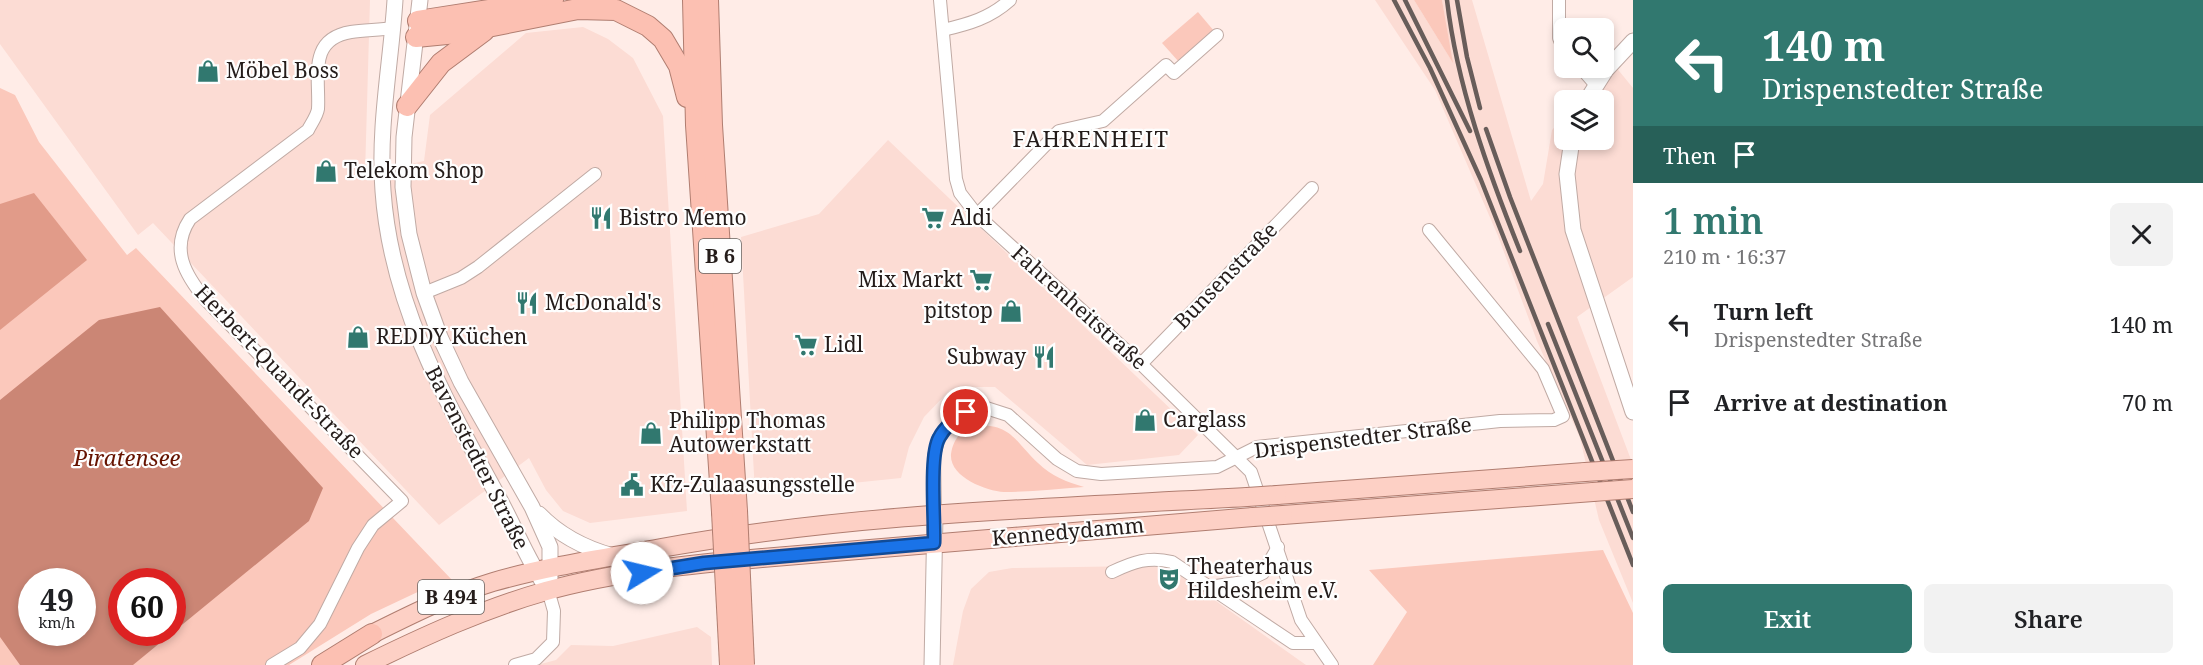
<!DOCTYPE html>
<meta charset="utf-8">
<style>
:root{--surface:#fff;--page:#f2f2f2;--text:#202124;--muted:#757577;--accent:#31786f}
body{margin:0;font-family:"Noto Serif",serif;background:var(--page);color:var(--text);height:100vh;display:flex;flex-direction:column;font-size:22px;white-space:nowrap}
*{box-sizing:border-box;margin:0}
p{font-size:20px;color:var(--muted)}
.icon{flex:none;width:33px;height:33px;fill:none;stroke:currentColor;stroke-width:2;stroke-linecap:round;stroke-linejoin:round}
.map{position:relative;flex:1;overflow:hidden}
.details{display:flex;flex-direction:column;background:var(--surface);width:570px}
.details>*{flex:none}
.hud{background:#31786f;color:#fff;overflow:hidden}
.tools{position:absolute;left:1554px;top:18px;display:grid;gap:12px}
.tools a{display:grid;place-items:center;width:60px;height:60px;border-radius:9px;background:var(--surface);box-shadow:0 3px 9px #0003;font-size:30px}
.speed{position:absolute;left:18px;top:568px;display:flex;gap:12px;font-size:30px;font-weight:700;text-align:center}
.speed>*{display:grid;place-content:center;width:78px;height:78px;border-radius:50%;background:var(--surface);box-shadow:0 3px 9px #0003;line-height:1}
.speed small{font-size:15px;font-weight:400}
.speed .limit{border:9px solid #d22;background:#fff;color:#111}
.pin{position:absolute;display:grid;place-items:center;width:51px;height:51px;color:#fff;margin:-26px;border:3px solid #fff;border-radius:50%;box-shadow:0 2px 6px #0007}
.me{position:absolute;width:66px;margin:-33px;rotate:81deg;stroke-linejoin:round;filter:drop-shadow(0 0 4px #0008)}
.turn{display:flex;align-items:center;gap:21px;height:126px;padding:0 30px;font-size:27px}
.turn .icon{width:78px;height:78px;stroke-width:2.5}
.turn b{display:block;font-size:42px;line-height:51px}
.then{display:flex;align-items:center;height:57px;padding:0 30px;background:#0003;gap:12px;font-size:22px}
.round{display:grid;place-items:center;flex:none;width:63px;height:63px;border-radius:9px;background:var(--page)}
.headline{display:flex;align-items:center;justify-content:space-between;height:102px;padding:0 30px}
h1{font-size:36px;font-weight:600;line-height:45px;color:var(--accent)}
.button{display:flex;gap:12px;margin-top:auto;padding:12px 30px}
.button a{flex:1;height:69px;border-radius:9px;background:var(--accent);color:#fff;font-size:24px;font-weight:600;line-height:69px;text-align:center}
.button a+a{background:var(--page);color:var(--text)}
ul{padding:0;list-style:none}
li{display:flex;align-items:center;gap:18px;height:78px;padding:0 30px}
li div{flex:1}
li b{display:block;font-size:22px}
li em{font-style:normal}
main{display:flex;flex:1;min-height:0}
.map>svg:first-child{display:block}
.built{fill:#fcdcd4}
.green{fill:#fbc8bb;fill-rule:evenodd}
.forest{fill:#e19b89}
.water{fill:#cb8675;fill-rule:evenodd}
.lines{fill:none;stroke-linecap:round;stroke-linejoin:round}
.minor-casing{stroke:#c0aaa4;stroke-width:14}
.tertiary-casing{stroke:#c0aaa4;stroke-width:17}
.primary-casing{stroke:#b07d70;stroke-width:20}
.trunk-casing{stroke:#b07d70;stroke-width:22}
.minor{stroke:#fff;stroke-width:12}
.tertiary{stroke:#fff;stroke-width:15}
.primary{stroke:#fdd0c5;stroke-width:18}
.trunk{stroke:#fcc0b2;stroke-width:20}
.rail{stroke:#685d5a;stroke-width:4.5}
.primary-bridge-casing{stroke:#b07d70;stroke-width:20;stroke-linecap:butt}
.trunk-bridge-casing{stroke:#b07d70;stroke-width:22;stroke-linecap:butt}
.primary-bridge{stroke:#fdd0c5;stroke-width:18}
.trunk-bridge{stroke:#fcc0b2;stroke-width:20}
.route-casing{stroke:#114b97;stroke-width:15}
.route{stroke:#1a73e8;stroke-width:10}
.labels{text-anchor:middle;stroke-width:4.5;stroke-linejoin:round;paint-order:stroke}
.shield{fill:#fefefe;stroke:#65605e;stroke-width:1.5}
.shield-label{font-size:20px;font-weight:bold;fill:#241c1a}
.poi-label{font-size:21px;fill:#241c1a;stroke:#fefefe;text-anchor:start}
.street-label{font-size:21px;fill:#241c1a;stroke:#fefefe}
.neighbourhood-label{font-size:22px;letter-spacing:1.5px;fill:#241c1a;stroke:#fefefe}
.water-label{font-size:22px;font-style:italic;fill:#661300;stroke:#fefefe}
</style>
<main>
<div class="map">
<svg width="1633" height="665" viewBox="0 0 1633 665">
<rect width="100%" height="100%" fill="#ffece7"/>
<!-- built -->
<g class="built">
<path d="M0 0H370L365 174 424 161 430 115 526 33 583 27 608 39 633 58 663 116 687 511 590 523 563 511 546 490 529 458 439 525 153 223 138 235 0 44Z"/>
<path d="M1375 0H1414L1452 61 1442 0H1472L1531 201 1543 184 1552 130 1564 117V140H1604V100H1581L1615 66 1633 88V277L1577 317 1633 465V603L1599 520 1580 438 1537 341 1498 236 1435 90Z"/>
<path d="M888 140 1198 435 1179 455 1087 465 995 387H960L950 390 924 417 909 447 901 478 755 493 741 237 819 214Z"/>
<path d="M1138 566 1168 567 1306 665H953L963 611 971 589 989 572 1012 568Z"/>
<path d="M697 627 711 637 712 665H537L556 660 571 645 613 646Z"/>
</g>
<!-- green -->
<g class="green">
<path d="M1414 0H1442L1453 63Z"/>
<path d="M1198 12 1214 31 1179 62 1162 43Z"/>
<path d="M0 88 15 95 39 142 127 255 136 248 452 580 424 589 371 614 289 665H0ZM32 582H82V633H32ZM122 582H172V633H122Z"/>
<path d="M977 425C1013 425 1015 442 1038 463 1051 476 1067 482 1084 487 1058 489 1030 492 1004 492 986 491 949 477 951 454 954 437 961 431 977 425Z"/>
<path d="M1603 550 1633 613V665H1373L1407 612 1369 570Z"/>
</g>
<!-- forest -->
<path class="forest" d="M34 193 87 260 0 330V204Z"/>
<!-- water -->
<path class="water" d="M160 307 323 488 309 521 172 633V582H122V633H172L133 665H20L0 637V400L99 320ZM32 582H82V633H32Z"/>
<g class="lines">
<!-- minor casing -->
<g class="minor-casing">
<g id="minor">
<path d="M940 0 956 179 960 193 977 215 1141 364 1251 472 1301 620 1332 665"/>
<path d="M1559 0V38L1564 50"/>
<path d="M943 30C969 24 990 18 1010 0"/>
<path d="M1581 68 1595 84"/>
<path d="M977 215 1059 131 1103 121 1166 65 1174 73 1217 35"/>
<path d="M424 293 461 278 478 267 595 174"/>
<path d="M1141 364 1312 188"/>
<path d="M935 515 934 456 938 440 948 425 966 412 980 406 1008 415 1057 459 1077 471 1101 474 1217 467 1257 447 1500 421 1554 420 1563 416 1543 369 1429 230"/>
<path d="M1112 572C1133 562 1149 556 1172 562L1293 643H1315"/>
<path d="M1209 587 1244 582 1263 573 1278 547"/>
<path d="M272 665 300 648 320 624 358 548 373 525 402 501 206 300C185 275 170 249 190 219L308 130C311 124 317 116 318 109 320 79 307 39 351 32 364 30 379 30 393 28"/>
<path d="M515 665 536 659 553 642 554 611 548 590"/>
</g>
</g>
<!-- tertiary casing -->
<g class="tertiary-casing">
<g id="tertiary">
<path d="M395 0C391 63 378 127 383 191 391 306 447 403 501 502 517 532 529 563 548 590"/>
<path d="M420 0 404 137 403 187 409 234 424 293 440 337 461 382 532 507 550 547V578"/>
<path d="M1587 100 1606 70 1633 41"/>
<path d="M1572 140 1567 174 1573 230 1633 412"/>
<path d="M539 514C560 536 584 548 613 556"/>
<path d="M932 665 935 515"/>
</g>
</g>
<!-- primary casing -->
<g class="primary-casing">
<g id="primary">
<path d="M1277 495 1585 472"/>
<path d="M1283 515 1593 492"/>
<path d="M372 634C412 614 450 595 493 582 548 566 605 558 661 548 854 513 1051 508 1247 497"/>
<path d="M365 665C424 636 483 609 546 591 614 572 692 564 762 558L1253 517"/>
</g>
</g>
<!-- trunk casing -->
<g class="trunk-casing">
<g id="trunk">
<path d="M693 0 696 125 722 512"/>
<path d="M708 0 712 125 737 511"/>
<path d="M418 21 553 0"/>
<path d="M416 37 457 33 578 9 616 10 648 26 663 39 679 66 687 97"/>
<path d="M407 106 441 63 484 31"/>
<path d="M322 665 372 634"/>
</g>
</g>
<!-- minor -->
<use href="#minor" class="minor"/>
<!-- tertiary -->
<use href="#tertiary" class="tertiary"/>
<!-- primary -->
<use href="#primary" class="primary"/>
<!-- trunk -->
<use href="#trunk" class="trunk"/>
<!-- rail -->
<g class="rail">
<path d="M1394 0 1430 68 1481 180 1633 565"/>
<path d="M1405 0 1470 131"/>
<path d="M1447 0C1457 86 1488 171 1520 251"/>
<path d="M1457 0 1467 57 1480 108"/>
<path d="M1486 129 1510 197 1633 512"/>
<path d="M1548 324 1633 538"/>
</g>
<!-- primary-bridge casing -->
<g class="primary-bridge-casing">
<g id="primary-bridge">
<path d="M1585 472 1633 469"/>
<path d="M1593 492 1633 489"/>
<path d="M1247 497 1277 495"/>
<path d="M1253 517 1283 515"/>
</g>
</g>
<!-- trunk-bridge casing -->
<g class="trunk-bridge-casing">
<g id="trunk-bridge">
<path d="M737 511 744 665"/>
<path d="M722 512 730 665"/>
</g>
</g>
<!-- primary-bridge -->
<use href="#primary-bridge" class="primary-bridge"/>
<!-- trunk-bridge -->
<use href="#trunk-bridge" class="trunk-bridge"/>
</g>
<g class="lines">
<!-- route casing -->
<g class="route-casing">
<path id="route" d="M642 573 704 563 934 543C935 520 929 456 939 438 945 426 956 419 966 412"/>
</g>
<!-- route -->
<use href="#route" class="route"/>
</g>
<!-- icons -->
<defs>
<g id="shop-bare" transform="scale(1.8)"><path d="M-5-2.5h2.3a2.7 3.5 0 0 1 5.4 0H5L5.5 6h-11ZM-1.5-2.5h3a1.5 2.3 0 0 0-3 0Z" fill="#31786f" stroke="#fefefe" stroke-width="2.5" paint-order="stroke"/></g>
<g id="restaurant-bare" transform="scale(1.8)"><path d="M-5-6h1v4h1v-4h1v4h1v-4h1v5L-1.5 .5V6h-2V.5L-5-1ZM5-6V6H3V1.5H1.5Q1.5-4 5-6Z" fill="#31786f" stroke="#fefefe" stroke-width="2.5" paint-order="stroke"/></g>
<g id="supermarket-bare" transform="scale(1.8)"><path d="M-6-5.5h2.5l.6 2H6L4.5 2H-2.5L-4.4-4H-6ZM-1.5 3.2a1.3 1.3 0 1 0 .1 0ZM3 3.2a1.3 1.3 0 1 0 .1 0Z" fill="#31786f" stroke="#fefefe" stroke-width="2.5" paint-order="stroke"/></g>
<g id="civic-bare" transform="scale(1.8)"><path d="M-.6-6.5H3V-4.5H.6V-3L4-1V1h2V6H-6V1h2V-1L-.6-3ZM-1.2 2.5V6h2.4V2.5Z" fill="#31786f" stroke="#fefefe" stroke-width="2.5" paint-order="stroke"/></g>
<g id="theatre-bare" transform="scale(1.8)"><path d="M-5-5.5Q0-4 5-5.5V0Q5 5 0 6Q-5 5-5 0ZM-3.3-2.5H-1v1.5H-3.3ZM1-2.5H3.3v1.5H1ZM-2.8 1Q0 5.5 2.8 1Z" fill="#31786f" stroke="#fefefe" stroke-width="2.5" paint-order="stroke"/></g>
</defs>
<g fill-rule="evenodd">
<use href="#shop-bare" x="208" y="71"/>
<use href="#shop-bare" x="326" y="171"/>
<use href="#restaurant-bare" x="601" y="218"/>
<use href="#supermarket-bare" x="933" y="218"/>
<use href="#supermarket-bare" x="981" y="280"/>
<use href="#restaurant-bare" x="527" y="303"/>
<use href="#shop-bare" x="1011" y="311"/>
<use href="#shop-bare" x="358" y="337"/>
<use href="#supermarket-bare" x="806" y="345"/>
<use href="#restaurant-bare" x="1044" y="357"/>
<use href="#shop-bare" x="1145" y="420"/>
<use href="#shop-bare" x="651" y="433"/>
<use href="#civic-bare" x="632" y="485"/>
<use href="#theatre-bare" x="1169" y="579"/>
</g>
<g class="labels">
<!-- shield labels -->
<g class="shield">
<rect x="699" y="239" width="42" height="34" rx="4.5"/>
<rect x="418" y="580" width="66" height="34" rx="4.5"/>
</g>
<g class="shield-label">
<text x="720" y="263">B 6</text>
<text x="451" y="604">B 494</text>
</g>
<!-- poi labels -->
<g class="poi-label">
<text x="226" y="78">Möbel Boss</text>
<text x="344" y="178">Telekom Shop</text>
<text x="619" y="225">Bistro Memo</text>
<text x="951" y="225">Aldi</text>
<text x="963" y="287" text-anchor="end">Mix Markt</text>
<text x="545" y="310">McDonald's</text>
<text x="993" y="318" text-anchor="end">pitstop</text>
<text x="376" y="344">REDDY Küchen</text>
<text x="824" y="352">Lidl</text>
<text x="1026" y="364" text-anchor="end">Subway</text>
<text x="1163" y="427">Carglass</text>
<text x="669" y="428">Philipp Thomas<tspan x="669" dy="24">Autowerkstatt</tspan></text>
<text x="650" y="492">Kfz-Zulaasungsstelle</text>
<text x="1187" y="574">Theaterhaus<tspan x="1187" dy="24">Hildesheim e.V.</tspan></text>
</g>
<!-- street labels -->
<g class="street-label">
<text transform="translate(1226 276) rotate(-46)" y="7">Bunsenstraße</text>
<text transform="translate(1079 308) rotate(42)" y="7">Fahrenheitstraße</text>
<text transform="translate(279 372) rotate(46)" y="7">Herbert-Quandt-Straße</text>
<text transform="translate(1363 438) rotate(-7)" y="7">Drispenstedter Straße</text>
<text transform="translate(477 458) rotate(63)" y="7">Bavenstedter Straße</text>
<text transform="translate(1068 532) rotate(-5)" y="7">Kennedydamm</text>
</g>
<!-- neighbourhood labels -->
<g class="neighbourhood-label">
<text x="1091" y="147">FAHRENHEIT</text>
</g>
<!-- water labels -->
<g class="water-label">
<text x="127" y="466">Piratensee</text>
</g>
</g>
</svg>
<div class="tools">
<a><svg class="icon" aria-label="search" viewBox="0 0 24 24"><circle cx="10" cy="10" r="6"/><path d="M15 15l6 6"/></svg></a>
<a><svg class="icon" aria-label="layers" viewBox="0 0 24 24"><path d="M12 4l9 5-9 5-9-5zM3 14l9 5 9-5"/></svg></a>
</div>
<div class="speed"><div>49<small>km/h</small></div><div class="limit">60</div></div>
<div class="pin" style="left:966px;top:412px;background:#d93025"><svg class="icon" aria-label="arrive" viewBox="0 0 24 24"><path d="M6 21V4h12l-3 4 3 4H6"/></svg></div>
<svg class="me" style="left:642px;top:573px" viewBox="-20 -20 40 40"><circle r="19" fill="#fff"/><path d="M0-13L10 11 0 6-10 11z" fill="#1a73e8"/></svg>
</div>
<section class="details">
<div class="hud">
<div class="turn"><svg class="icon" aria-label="left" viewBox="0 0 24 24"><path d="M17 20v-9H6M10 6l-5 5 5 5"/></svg><div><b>140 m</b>Drispenstedter Straße</div></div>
<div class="then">Then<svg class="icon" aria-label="arrive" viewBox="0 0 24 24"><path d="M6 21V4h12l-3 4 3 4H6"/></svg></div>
</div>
<div class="headline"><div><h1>1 min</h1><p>210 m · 16:37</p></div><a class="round"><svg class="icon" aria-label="close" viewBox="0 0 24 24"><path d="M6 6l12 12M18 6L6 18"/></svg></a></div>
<ul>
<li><svg class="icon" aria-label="left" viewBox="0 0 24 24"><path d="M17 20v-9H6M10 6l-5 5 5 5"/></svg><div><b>Turn left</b><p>Drispenstedter Straße</p></div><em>140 m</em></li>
<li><svg class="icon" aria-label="arrive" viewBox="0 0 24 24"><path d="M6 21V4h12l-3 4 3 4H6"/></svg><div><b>Arrive at destination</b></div><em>70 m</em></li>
</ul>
<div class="button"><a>Exit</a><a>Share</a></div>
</section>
</main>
